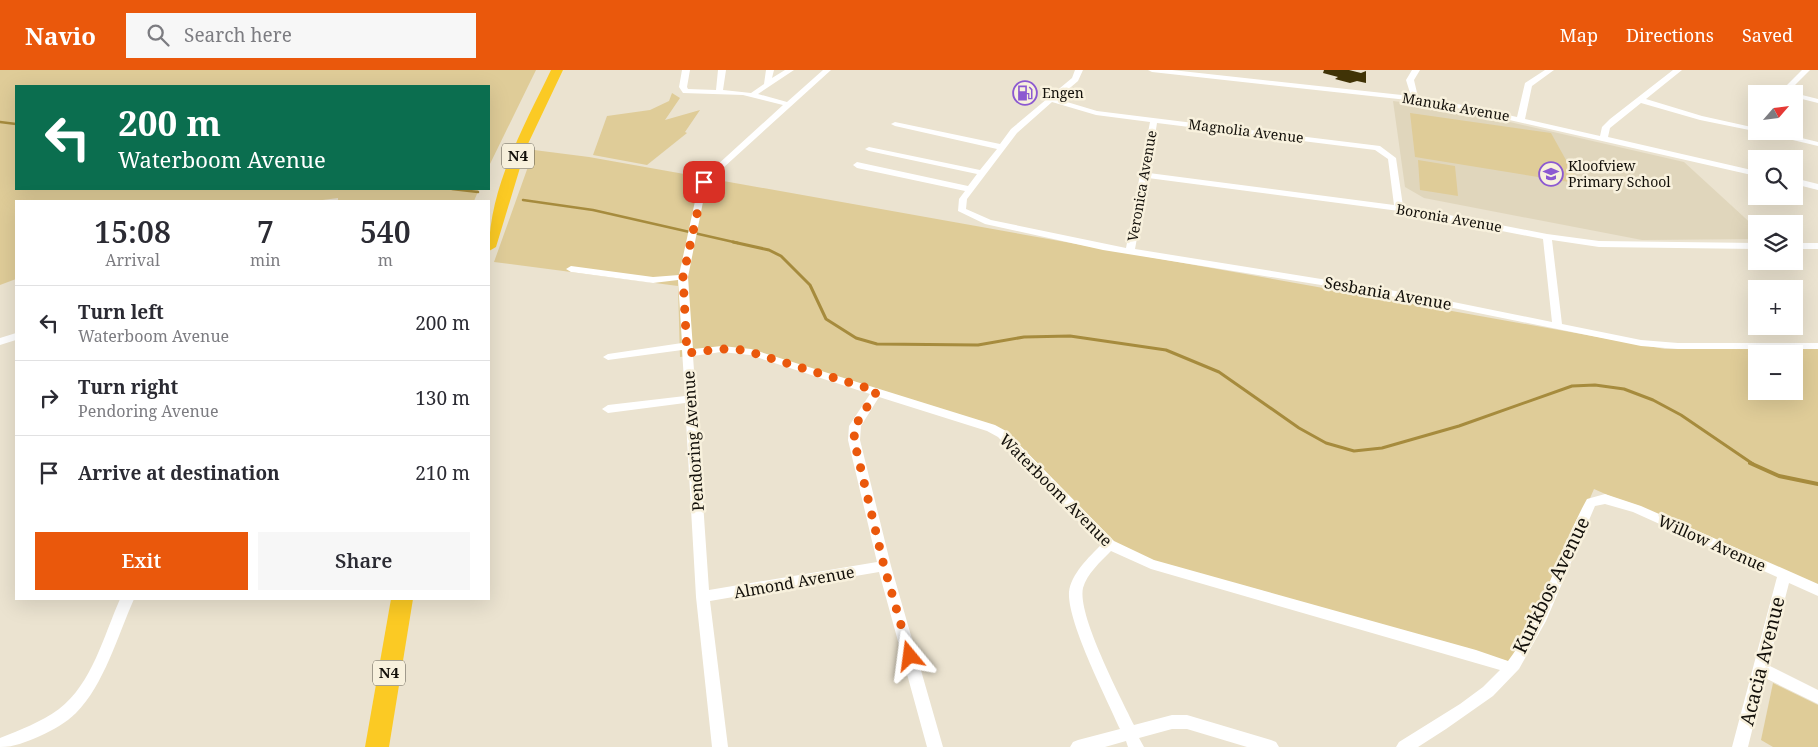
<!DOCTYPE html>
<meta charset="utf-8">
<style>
:root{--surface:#fff;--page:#f7f7f7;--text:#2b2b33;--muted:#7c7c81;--line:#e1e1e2;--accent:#ea580c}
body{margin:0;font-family:"Noto Serif",serif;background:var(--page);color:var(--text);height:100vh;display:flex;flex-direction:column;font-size:19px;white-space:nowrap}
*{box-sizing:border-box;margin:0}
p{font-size:16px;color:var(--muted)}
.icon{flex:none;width:28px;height:28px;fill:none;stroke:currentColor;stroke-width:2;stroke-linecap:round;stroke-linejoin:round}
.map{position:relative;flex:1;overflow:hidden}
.side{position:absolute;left:15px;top:130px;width:475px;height:400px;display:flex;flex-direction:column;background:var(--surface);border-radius:0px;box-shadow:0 5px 20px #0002}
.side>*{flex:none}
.top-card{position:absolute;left:15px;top:15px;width:475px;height:105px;border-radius:0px;box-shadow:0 5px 20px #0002;background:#0b6e4f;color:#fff;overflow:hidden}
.needle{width:32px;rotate:62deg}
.controls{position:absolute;left:1748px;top:15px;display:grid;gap:10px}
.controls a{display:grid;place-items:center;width:55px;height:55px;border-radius:0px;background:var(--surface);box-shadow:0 5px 20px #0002;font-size:25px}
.pin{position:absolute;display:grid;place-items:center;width:42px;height:42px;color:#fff;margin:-21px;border-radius:10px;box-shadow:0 2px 8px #0006}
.me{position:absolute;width:55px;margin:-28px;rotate:344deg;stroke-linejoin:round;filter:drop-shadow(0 0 4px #0008)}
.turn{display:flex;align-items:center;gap:18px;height:105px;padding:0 20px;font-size:22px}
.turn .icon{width:65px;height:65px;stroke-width:2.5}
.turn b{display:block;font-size:35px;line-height:42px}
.eta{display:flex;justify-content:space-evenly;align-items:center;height:85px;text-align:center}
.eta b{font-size:30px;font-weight:600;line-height:35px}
.primary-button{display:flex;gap:10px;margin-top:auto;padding:10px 20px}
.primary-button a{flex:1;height:58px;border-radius:0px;background:var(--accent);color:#fff;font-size:20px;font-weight:600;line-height:58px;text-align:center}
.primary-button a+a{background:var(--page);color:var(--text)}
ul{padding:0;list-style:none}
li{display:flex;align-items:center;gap:15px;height:75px;padding:0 20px;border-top:1px solid var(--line)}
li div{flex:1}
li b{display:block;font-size:19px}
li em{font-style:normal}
header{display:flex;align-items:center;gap:30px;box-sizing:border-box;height:70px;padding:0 25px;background:var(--accent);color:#fff}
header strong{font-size:24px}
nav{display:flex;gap:28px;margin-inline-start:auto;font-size:18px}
.search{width:350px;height:45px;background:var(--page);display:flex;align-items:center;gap:12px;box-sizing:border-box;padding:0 18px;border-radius:0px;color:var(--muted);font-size:19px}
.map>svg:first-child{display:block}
.built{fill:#e0d6bc}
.green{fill:#dfcc98;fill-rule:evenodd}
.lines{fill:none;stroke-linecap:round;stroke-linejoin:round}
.stream-far2{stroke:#a68b3d;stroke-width:2.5}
.stream-far1{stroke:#a68b3d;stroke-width:3}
.stream{stroke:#a68b3d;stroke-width:4}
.building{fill:#403306}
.minor{fill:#fff;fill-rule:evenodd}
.highway{fill:#fbca24;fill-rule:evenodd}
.route{stroke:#ea580c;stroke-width:9;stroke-dasharray:0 16.2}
.labels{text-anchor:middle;stroke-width:5;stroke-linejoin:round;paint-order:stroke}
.far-poi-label{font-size:14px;fill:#120f09;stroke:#f8f1dd;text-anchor:start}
.far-street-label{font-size:14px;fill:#120f09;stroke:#f8f1dd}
.shield{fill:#f8f1dd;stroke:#575349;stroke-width:1}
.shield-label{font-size:15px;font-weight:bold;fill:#120f09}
.street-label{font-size:16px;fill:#120f09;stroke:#f8f1dd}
.near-street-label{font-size:19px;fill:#120f09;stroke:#f8f1dd}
</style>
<header>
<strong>Navio</strong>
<div class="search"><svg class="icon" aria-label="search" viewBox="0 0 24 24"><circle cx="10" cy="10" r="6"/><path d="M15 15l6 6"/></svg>Search here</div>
<nav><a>Map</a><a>Directions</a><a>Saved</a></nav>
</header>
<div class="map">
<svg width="1818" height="677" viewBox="0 0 1818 677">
<rect width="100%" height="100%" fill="#ebe3d0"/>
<!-- built -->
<path class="built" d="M1393 31 1449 38 1684 92 1756 158V169L1642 170 1424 128 1405 117Z"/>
<!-- green -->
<g class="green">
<path d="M0 0H536L489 96V16H16V119H479L474 131H338V128L315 131H16V209L0 215Z"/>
<path d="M672 23 680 28 665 50 700 40 685 62 687 63 647 95 593 85 607 46 650 40 669 31Z"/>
<path d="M1410 43 1551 63 1576 108 1569 112 1415 87Z"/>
<path d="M534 80 589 87 1665 279H1818V518L1594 419 1518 594 1110 480 997 361 738 280 680 287 678 216 494 192ZM1756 284H1794V321H1756Z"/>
<path d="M1418 90 1455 96 1458 126 1420 120Z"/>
<path d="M1773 613 1818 635V677H1773L1761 670Z"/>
</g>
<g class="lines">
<!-- stream-far2 -->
<g class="stream-far2">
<path d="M0 52 16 54"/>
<path d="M452 119 478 122"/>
<path d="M523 130 593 140 738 173"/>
</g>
<!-- stream-far1 -->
<path class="stream-far1" d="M733 172 769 180 781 186 810 215 826 249 856 268 877 274 978 275 1024 267 1070 266 1166 280 1219 302 1299 358 1326 373 1354 381 1382 378 1459 356 1572 316 1595 315 1624 319 1653 330 1681 345 1753 394"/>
<!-- stream -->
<path class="stream" d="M1750 393 1779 406 1818 414"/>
</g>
<!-- building -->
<g class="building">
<path d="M1324 0H1349L1361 3 1366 1V13L1357 11 1350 13 1335 9 1338 7 1323 3Z"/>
<path d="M1019 17 1023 18 1037 20 1031 29 1013 26Z"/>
</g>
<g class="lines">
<!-- minor -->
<g class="minor">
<path d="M682 0H690L687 17 688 19 716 20 718 0H726L723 20 751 23 764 14 766 0H774L772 8 785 0H794L758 24 787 32 823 0H831L712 108 705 122 688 207 693 279 722 276 751 279 995 355 1006 361 1114 471 1154 490 1476 580 1508 591C1544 542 1558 481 1587 429L1605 424 1641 436 1818 514V526L1789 513 1768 595 1818 620V634L1765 608 1748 677H1732L1777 507 1633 442 1605 434 1595 436 1546 551 1519 599 1493 626 1446 659 1418 677H1396L1399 672 1460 634 1483 617 1500 600 1151 499 1111 481C1100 492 1087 504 1083 518 1077 545 1121 628 1134 655L1172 645H1187L1271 670 1276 672 1279 677H1247L1187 659H1172L1139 668 1144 677H1128L1126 671 1105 677H1070L1073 672 1078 670 1120 659C1107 629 1067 552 1069 522 1071 504 1089 487 1101 475L998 367 987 361 879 327 861 356 860 370 891 496 943 677H927L879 502 710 531 728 677H712L696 527 685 333 608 343 602 339 608 335 685 326 682 280 608 290 603 287 608 284 682 273 678 210 653 213 571 202 566 199 571 196 653 207 679 205 697 122 704 107 783 35 743 25 683 23 679 17ZM722 282 750 285 870 324 849 356 848 370 877 492 709 520 693 286Z"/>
<path d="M1075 0H1083L1078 11 1057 29 1097 41 1380 76 1396 88 1403 136 1547 164 1599 171 1756 173V179L1599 177 1552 170 1562 254 1641 270 1678 273H1818V279H1678L1641 276 1414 230 1103 180 985 154 958 141 959 129 965 121 857 98 853 95 857 92 968 116 977 104 869 81 865 79 869 77 980 100 997 79 895 56 891 54 895 52 1000 74 1011 59 1072 8ZM1052 32 1096 45 1150 52 1126 178 991 150 966 139 967 129 1017 63ZM1157 53 1375 80 1388 89 1394 135 1149 103ZM1148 108 1399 141 1543 169 1552 252 1414 224 1135 179Z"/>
<path d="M1148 0H1172L1411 26 1406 10 1412 0H1420L1414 10 1418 27 1435 29 1517 47 1525 13 1545 0H1554L1532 16 1525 49 1600 66 1602 57 1610 49 1673 0H1682L1646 29 1702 46 1756 58V61H1773L1818 72V76L1759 62 1700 50 1641 33 1610 58 1608 67 1756 101V106L1435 33 1152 2Z"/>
<path d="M1802 0H1810L1786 24H1778Z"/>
<path d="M1794 23 1818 29V33L1794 27V24H1791Z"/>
<path d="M1794 108 1818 114V120L1794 114Z"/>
<rect x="1794" y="173" width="24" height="6"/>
<path d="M16 263V270L0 275V268Z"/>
<path d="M120 529H134C118 565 104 615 76 643 66 653 53 660 40 666 26 672 15 677 0 677V668C20 660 41 652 59 639 92 614 104 565 120 529Z"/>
</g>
<!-- highway -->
<g class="highway">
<path d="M551 0H563L526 78 496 177 489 181C489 118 524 56 551 0Z"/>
<path d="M391 529H413L389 677H365Z"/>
</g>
</g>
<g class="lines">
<!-- route -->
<path class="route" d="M704 112 683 207 687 283 722 279 744 280 877 321 855 356 854 370 884 496 910 586"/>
</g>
<!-- icons -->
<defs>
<g id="fuel-ring" transform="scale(1.25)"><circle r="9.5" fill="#f8f1dd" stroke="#8c59d1" stroke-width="1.5"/><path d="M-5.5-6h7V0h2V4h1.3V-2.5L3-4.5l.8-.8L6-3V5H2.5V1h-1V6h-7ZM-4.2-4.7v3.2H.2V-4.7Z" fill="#8c59d1"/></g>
<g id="school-ring" transform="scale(1.25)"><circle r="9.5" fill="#f8f1dd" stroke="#8c59d1" stroke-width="1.5"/><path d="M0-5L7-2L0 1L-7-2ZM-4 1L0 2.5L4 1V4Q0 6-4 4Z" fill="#8c59d1"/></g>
</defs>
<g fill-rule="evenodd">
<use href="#fuel-ring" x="1025" y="23"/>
<use href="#school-ring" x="1551" y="104"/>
</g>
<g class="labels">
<!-- far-poi labels -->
<g class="far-poi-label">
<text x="1042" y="28">Engen</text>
<text x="1568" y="101">Kloofview<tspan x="1568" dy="16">Primary School</tspan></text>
</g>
<!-- far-street labels -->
<g class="far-street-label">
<text transform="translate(1456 37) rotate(10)" y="5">Manuka Avenue</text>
<text transform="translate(1246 61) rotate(7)" y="5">Magnolia Avenue</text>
<text transform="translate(1142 116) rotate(-80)" y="5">Veronica Avenue</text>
<text transform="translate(1449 148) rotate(10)" y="5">Boronia Avenue</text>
</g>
<!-- shield labels -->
<g class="shield">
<rect x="502" y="73.5" width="32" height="25" rx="4"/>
<rect x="373" y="590.5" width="32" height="25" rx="4"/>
</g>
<g class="shield-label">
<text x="518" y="91">N4</text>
<text x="389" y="608">N4</text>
</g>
<!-- street labels -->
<g class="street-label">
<text transform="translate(1388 223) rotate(10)" y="6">Sesbania Avenue</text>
<text transform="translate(693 371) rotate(-94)" y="6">Pendoring Avenue</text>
<text transform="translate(1056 420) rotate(45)" y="6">Waterboom Avenue</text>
<text transform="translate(1712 473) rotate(24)" y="6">Willow Avenue</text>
<text transform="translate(794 512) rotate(-10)" y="6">Almond Avenue</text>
</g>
<!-- near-street labels -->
<g class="near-street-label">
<text transform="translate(1551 515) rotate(-64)" y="7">Kurkbos Avenue</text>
<text transform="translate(1762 591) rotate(-76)" y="7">Acacia Avenue</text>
</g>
</g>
</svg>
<div class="controls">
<a><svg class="needle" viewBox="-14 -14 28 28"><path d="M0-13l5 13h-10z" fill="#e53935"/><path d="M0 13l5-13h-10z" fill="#7c7c81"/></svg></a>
<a><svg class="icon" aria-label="search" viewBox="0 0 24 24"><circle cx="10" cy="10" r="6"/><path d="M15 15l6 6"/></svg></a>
<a><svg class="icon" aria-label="layers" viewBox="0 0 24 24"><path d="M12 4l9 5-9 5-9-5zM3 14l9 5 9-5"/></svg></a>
<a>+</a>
<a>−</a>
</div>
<div class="pin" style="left:704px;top:112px;background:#d93025"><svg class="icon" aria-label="arrive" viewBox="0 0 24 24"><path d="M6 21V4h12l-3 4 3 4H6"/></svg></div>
<svg class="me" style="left:910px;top:586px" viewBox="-20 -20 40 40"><path d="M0-17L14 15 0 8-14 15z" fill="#ea580c" stroke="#fff" stroke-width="4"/></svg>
<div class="top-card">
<div class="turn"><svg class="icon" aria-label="left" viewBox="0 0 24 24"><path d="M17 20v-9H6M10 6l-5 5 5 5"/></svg><div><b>200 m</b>Waterboom Avenue</div></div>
</div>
<section class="side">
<div class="eta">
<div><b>15:08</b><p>Arrival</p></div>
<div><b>7</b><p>min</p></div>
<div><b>540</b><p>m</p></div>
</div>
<ul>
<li><svg class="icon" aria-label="left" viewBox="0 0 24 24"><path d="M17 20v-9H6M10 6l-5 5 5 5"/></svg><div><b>Turn left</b><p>Waterboom Avenue</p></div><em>200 m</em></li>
<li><svg class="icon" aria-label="right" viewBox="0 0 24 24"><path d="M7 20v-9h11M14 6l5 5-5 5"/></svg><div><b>Turn right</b><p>Pendoring Avenue</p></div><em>130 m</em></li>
<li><svg class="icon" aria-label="arrive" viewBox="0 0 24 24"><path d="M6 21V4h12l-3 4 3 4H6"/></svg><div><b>Arrive at destination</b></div><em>210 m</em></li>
</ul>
<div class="primary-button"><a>Exit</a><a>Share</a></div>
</section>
</div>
